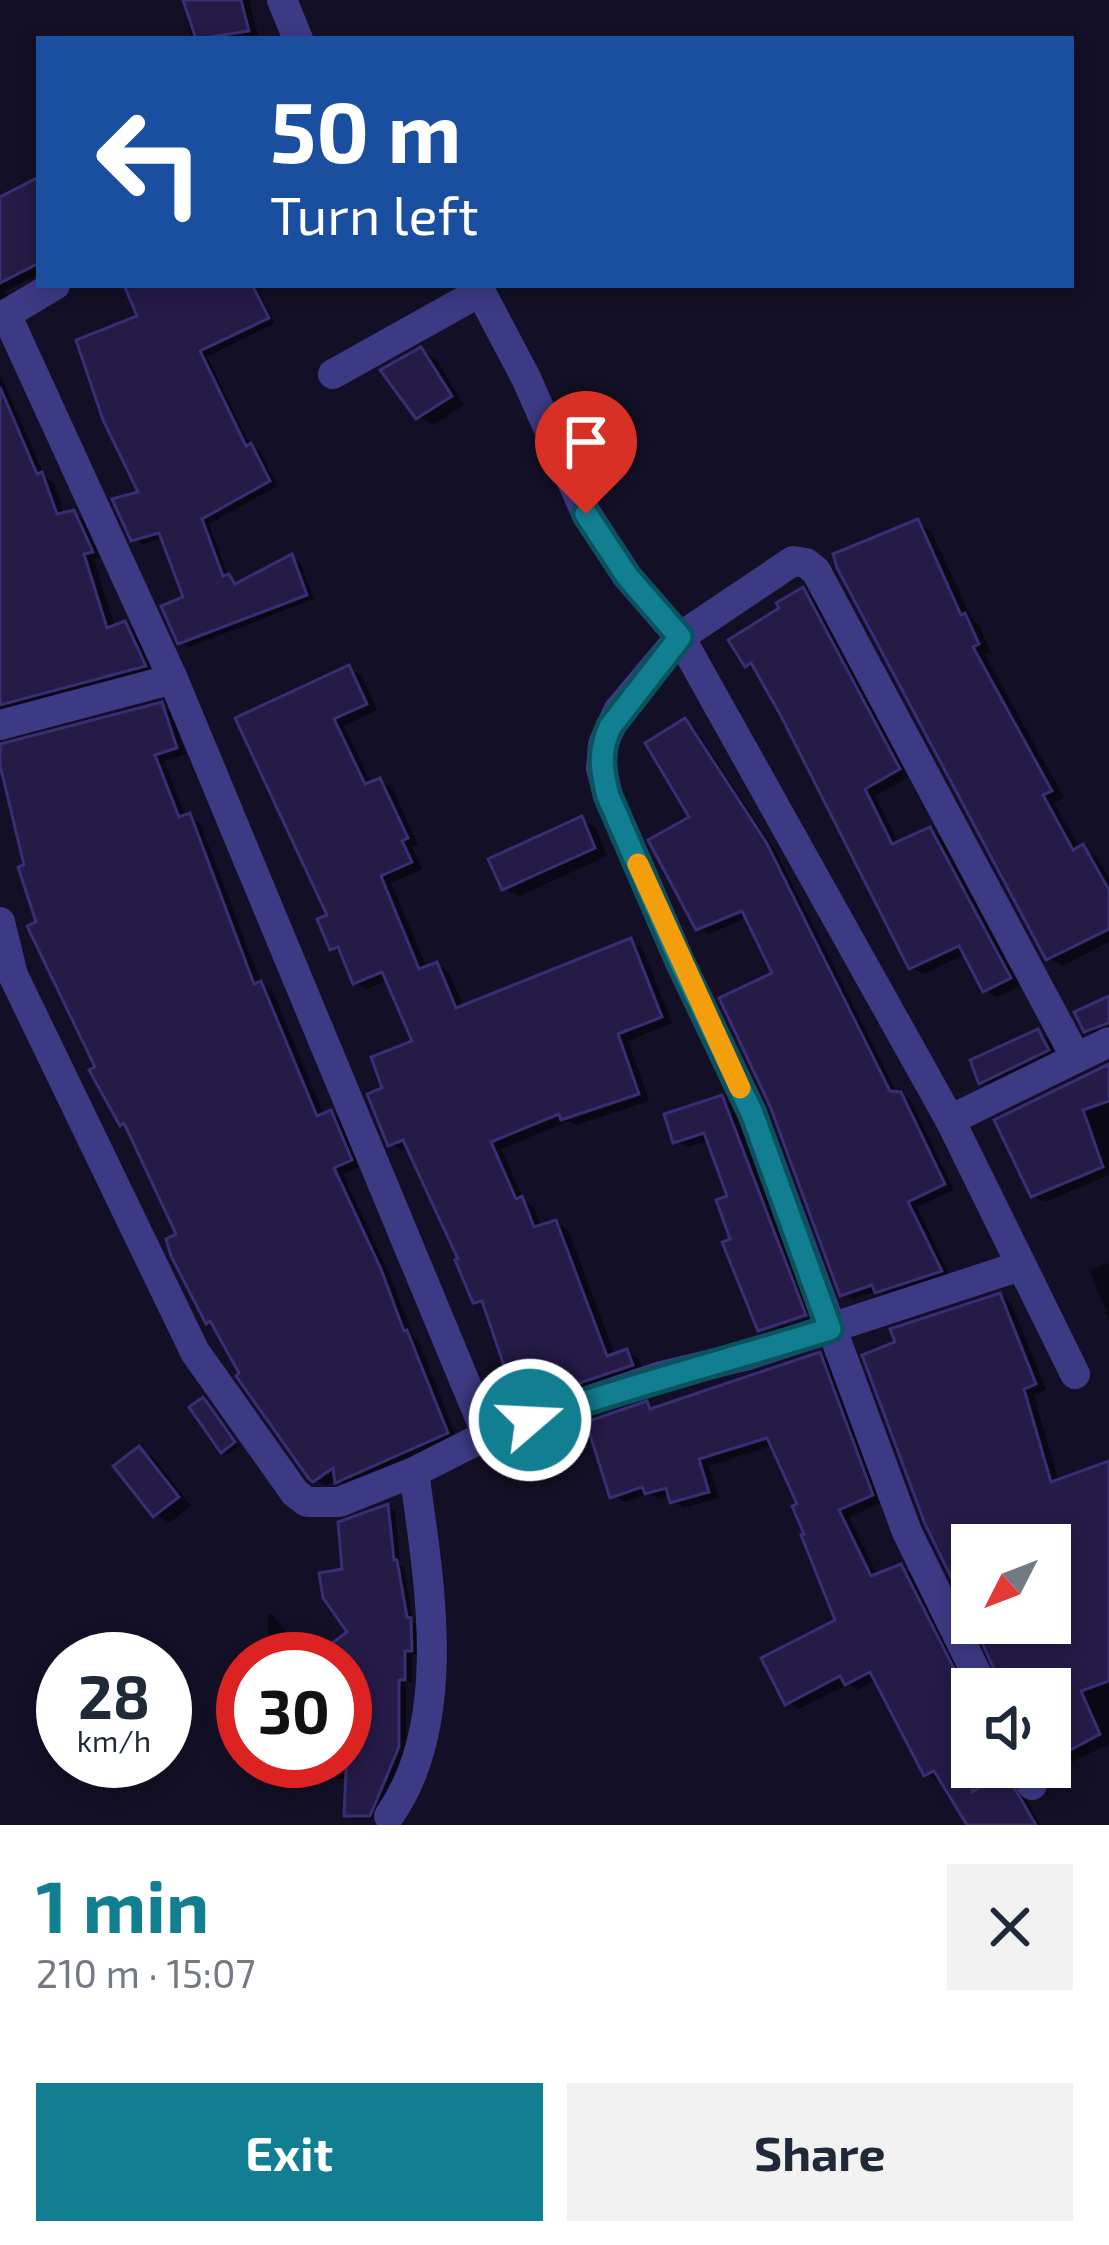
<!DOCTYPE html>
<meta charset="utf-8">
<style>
:root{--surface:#fff;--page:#f2f2f3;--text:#1f2937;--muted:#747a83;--accent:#117e91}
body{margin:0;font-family:"Exo 2",sans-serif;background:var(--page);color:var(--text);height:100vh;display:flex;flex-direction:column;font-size:45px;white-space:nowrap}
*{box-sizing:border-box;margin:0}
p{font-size:39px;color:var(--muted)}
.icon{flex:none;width:66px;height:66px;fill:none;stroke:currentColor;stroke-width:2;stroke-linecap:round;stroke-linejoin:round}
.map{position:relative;height:1825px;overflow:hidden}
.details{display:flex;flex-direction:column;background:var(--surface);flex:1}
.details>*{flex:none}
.banner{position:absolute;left:36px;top:36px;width:1038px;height:252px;border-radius:0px;box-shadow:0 6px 18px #0003;background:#1a4fa0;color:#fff;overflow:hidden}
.needle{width:78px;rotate:228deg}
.controls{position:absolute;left:951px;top:1524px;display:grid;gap:24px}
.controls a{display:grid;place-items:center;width:120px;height:120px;border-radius:0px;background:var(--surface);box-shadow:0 6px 18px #0003;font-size:60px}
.speed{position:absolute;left:36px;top:1632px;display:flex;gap:24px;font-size:60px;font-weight:700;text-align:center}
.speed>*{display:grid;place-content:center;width:156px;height:156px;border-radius:50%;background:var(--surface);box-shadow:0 6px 18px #0003;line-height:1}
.speed small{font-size:30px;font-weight:400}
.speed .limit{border:18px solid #d22;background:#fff;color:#111}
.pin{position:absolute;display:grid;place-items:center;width:102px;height:102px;color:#fff;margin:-123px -51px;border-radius:50% 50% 50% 0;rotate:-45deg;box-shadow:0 0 12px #0007}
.pin .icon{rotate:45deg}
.me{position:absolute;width:132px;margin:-66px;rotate:71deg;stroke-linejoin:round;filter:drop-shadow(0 0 9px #0008)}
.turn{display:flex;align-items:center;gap:42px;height:252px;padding:0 36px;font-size:54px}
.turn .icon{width:156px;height:156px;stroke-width:2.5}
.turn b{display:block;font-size:84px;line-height:102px}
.round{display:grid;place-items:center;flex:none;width:126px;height:126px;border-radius:0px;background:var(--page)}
.summary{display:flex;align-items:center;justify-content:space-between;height:204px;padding:0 36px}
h1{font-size:72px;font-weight:700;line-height:90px;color:var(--accent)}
.cta{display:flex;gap:24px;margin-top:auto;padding:24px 36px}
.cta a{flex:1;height:138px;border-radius:0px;background:var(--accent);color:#fff;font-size:48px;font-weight:700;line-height:138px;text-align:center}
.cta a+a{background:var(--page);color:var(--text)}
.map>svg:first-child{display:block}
.shadow{fill:#0007}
.building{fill:#241b47;stroke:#3b2d73;stroke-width:3}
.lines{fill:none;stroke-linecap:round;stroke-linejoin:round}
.minor{stroke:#3d3a85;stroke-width:30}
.route-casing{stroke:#0b525e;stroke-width:30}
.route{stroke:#117e91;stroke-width:21}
.slow{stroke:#f59e0b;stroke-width:21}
</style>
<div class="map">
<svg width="1109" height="1825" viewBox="0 0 1109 1825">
<rect width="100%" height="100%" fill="#130f26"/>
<!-- shadow -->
<g class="shadow">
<path d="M182 0H249L259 39H192Z"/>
<path d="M39 180V274L5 291 10 302 0 309V209Z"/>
<path d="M159 285H256L275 323 207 356 250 445 260 451 277 486 209 524 229 578 239 585 292 557 300 562 314 599 189 647 181 642 186 599 164 538 142 544 134 539 142 494 141 318Z"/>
<path d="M421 350 436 359 464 405 433 425 418 417Z"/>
<path d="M0 374 45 477 53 482 65 515 74 513 85 520 102 557 94 560 115 628 125 624 136 631 155 672 0 716Z"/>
<path d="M918 523 931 531 972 620 979 624 990 652 984 654 1064 798 1054 803 1080 849 1096 856 1109 878V942L1062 966 1048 958Z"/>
<path d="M803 591 815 598 910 776 875 796 899 844 930 830 942 837 1021 985 997 997 985 990 966 954 923 974 911 967 759 672 747 665 783 609Z"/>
<path d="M349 668 361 675 377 710 344 726 372 785 380 781 392 788 418 845 412 847 422 869 391 883 427 969 437 965 449 972 464 1008 630 942 642 948 672 1023 628 1041 649 1101 576 1125 569 1121 501 1149 524 1201 534 1207 542 1228 556 1223 568 1230 615 1356 627 1352 639 1359 643 1371 531 1409 519 1402 487 1308 475 1301 462 1261 410 1147 402 1150 390 1143 385 1090 416 1043 388 980 367 989 355 982 344 955 333 948 331 916 239 719Z"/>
<path d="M161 705 172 712 186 754 164 761 186 818 200 823 261 984 272 990 324 1116 331 1113 342 1120 361 1166 343 1174 391 1278 413 1337 418 1340 457 1439 349 1487 336 1479 326 1486 311 1477 216 1325 208 1321 180 1236 130 1128 122 1124 40 924 0 745Z"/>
<path d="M685 722 695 728 775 850 898 1095 911 1101 954 1190 917 1207 950 1276 888 1297 877 1291 853 1299 843 1294 776 974 749 917 709 934 699 928Z"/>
<path d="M582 820 596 828 607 856 519 896 505 888Z"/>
<path d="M1109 999V1033L1099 1037 1087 1030Z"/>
<path d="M1038 1032 1050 1039 1060 1056 994 1089 982 1082Z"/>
<path d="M1109 1065V1175L1045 1202 1033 1195Z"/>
<path d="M722 1099 733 1105 811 1311 764 1326V1331L734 1241 731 1197 710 1140 687 1147 676 1141Z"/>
<path d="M1109 1263V1319L1090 1270Z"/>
<path d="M1000 1296 1011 1303 1046 1390 1034 1395 1059 1482 1109 1464V1744L1057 1769 1050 1765V1689H1006L977 1623H1050V1545H972V1613L928 1523Z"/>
<path d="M814 1316 815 1321 772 1336 765 1332Z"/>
<path d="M819 1355 831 1362 883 1502 849 1517 878 1577 901 1567 912 1574 972 1696V1767H1017L1016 1783 1041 1825H971L942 1779 938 1781 926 1774 877 1680 858 1690 848 1684 799 1709 788 1702 839 1621 801 1506 774 1445 709 1466 719 1498 684 1508 673 1501 671 1495 659 1499 650 1494 624 1502 612 1496 646 1405 656 1410Z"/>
<path d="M203 1401 239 1446 229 1454 223 1451Z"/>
<path d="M140 1450 154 1458 191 1506 169 1523 155 1514Z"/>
<path d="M387 1507 395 1511 400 1565 404 1567 413 1622 418 1625 419 1654H412V1682H406V1752L378 1819H355L347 1815V1779H327L320 1775 319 1761H345V1659H316L351 1633 345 1571Z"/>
<path d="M268 1613 273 1615 307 1659H269Z"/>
</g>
<!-- building -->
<g class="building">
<path d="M183 0H241L249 31 196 39Z"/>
<path d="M39 177V263L0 283V197Z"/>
<path d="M124 285H252L269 318 200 351 246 446 251 443 270 481 202 519 223 576 229 574 235 584 292 554 307 595 178 644 161 606 183 597 159 533 131 541 112 499 138 492 103 420 76 340 137 316Z"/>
<path d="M421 347 452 396 416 419 380 370Z"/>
<path d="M0 387 37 474 42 472 57 514 74 510 93 552 84 554 107 628 125 621 146 666 0 705Z"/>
<path d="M918 519 961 615 965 613 979 644 973 647 1052 791 1043 795 1073 850 1083 844 1109 890V929L1046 960 837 568 833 554Z"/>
<path d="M803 587 900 769 865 789 892 844 930 827 1011 978 983 992 959 946 909 969 781 716 751 663 745 667 728 640 779 608 776 603Z"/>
<path d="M349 665 367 704 334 719 365 784 380 778 408 838 402 841 412 862 381 876 419 969 437 962 456 1008 631 938 662 1017 618 1034 639 1094 561 1120 559 1114 491 1142 516 1199 522 1196 534 1227 556 1220 607 1356 627 1349 633 1365 517 1404 482 1301 473 1303 455 1260 458 1259 403 1140 388 1146 367 1094 382 1088 371 1057 412 1041 382 972 353 984 338 947 330 950 317 919 327 915 235 718Z"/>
<path d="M162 702 177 748 155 755 179 817 190 813 254 984 261 981 317 1116 331 1110 352 1160 334 1168 381 1269 404 1331 407 1330 448 1433 335 1483 333 1468 313 1482 309 1479 236 1376 239 1373 210 1321 206 1324 171 1256 166 1239 176 1234 124 1123 120 1126 89 1070 95 1067 27 926 36 922 18 867 24 865 0 765V744Z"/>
<path d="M685 718 766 842 890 1091 901 1092 945 1184 908 1202 942 1271 875 1293 872 1285 840 1296 770 1106 719 998 772 973 742 911 696 930 648 840 689 817 645 743Z"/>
<path d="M582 816 595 848 502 890 488 859Z"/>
<path d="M1109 996V1023L1084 1032 1074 1012Z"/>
<path d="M1038 1029 1049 1050 979 1084 970 1060Z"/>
<path d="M1109 1064V1101L1083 1110 1103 1167 1031 1197 994 1120Z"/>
<path d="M722 1095 806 1315 758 1331 722 1242 730 1239 716 1200 727 1196 704 1133 673 1143 664 1114Z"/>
<path d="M1000 1293 1036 1384 1024 1389 1051 1482 1109 1461V1681L1081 1691 1100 1734 1050 1761V1689H1003L973 1623H1050V1545H972V1562L963 1566 972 1588V1620L925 1524 862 1355 895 1342 890 1329Z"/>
<path d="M820 1352 873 1495 839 1510 871 1576 901 1564 972 1704V1792L1005 1772 1036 1825H967L934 1771 924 1776 870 1672 845 1685 840 1676 785 1705 761 1658 835 1620 801 1535 804 1534 792 1506 797 1504 767 1438 699 1459 709 1492 670 1503 666 1488 645 1494 642 1487 610 1498 586 1422 647 1401 650 1409Z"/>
<path d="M203 1397 235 1442 221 1453 189 1407Z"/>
<path d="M139 1446 179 1497 153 1517 113 1466Z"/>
<path d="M388 1504 394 1560H397L407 1617 411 1618 412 1651H405V1680H399V1747L370 1816H344L349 1702H345V1659H311L347 1632 323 1598 319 1573 342 1569 338 1522Z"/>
</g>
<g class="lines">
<!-- minor -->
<g class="minor">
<path d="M282 0 298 39"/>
<path d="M477 285 526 378 586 513 627 576 680 637 950 1120 1075 1374"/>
<path d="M6 314 173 679 487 1435"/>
<path d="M0 318 55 285"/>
<path d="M333 374 480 292"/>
<path d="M0 725 173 679"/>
<path d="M0 922 13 975 195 1352 295 1493 307 1502H339L414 1472 487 1435 661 1376 745 1356 1020 1266"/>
<path d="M950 1120 1109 1042"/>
<path d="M984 1689 907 1532 752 1113 680 962 608 796 601 768 603 744 618 711 680 637 793 561 806 563 816 571 1076 1058"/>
<path d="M1023 1767 1032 1785"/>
<path d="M389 1816C455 1722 429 1580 414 1472"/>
</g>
</g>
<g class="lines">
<!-- route casing -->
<g class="route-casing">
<path id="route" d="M530 1420C629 1386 730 1360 830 1329L752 1113 680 962 608 796C601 769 599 752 610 727L680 637 627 576 586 514"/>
</g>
<!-- route -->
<use href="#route" class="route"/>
<!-- slow -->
<path class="slow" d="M638 864 740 1088"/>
</g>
</svg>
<div class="controls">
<a><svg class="needle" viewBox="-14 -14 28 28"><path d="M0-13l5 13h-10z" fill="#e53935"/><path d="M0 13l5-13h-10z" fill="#747a83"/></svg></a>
<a><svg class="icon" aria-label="sound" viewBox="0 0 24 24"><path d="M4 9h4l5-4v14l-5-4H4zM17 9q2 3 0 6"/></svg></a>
</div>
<div class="speed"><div>28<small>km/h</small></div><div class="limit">30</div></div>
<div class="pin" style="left:586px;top:514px;background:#d93025"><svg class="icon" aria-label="arrive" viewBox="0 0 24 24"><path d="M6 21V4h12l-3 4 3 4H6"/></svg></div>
<svg class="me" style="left:530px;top:1420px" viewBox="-20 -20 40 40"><circle r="17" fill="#117e91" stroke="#fff" stroke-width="3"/><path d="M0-11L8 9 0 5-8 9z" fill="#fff"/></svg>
<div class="banner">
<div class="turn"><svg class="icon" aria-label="left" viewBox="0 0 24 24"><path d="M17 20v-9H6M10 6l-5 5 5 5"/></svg><div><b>50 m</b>Turn left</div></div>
</div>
</div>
<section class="details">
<div class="summary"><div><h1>1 min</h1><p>210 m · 15:07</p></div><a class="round"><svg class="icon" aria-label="close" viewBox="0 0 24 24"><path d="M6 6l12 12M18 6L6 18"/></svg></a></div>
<div class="cta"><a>Exit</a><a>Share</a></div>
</section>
